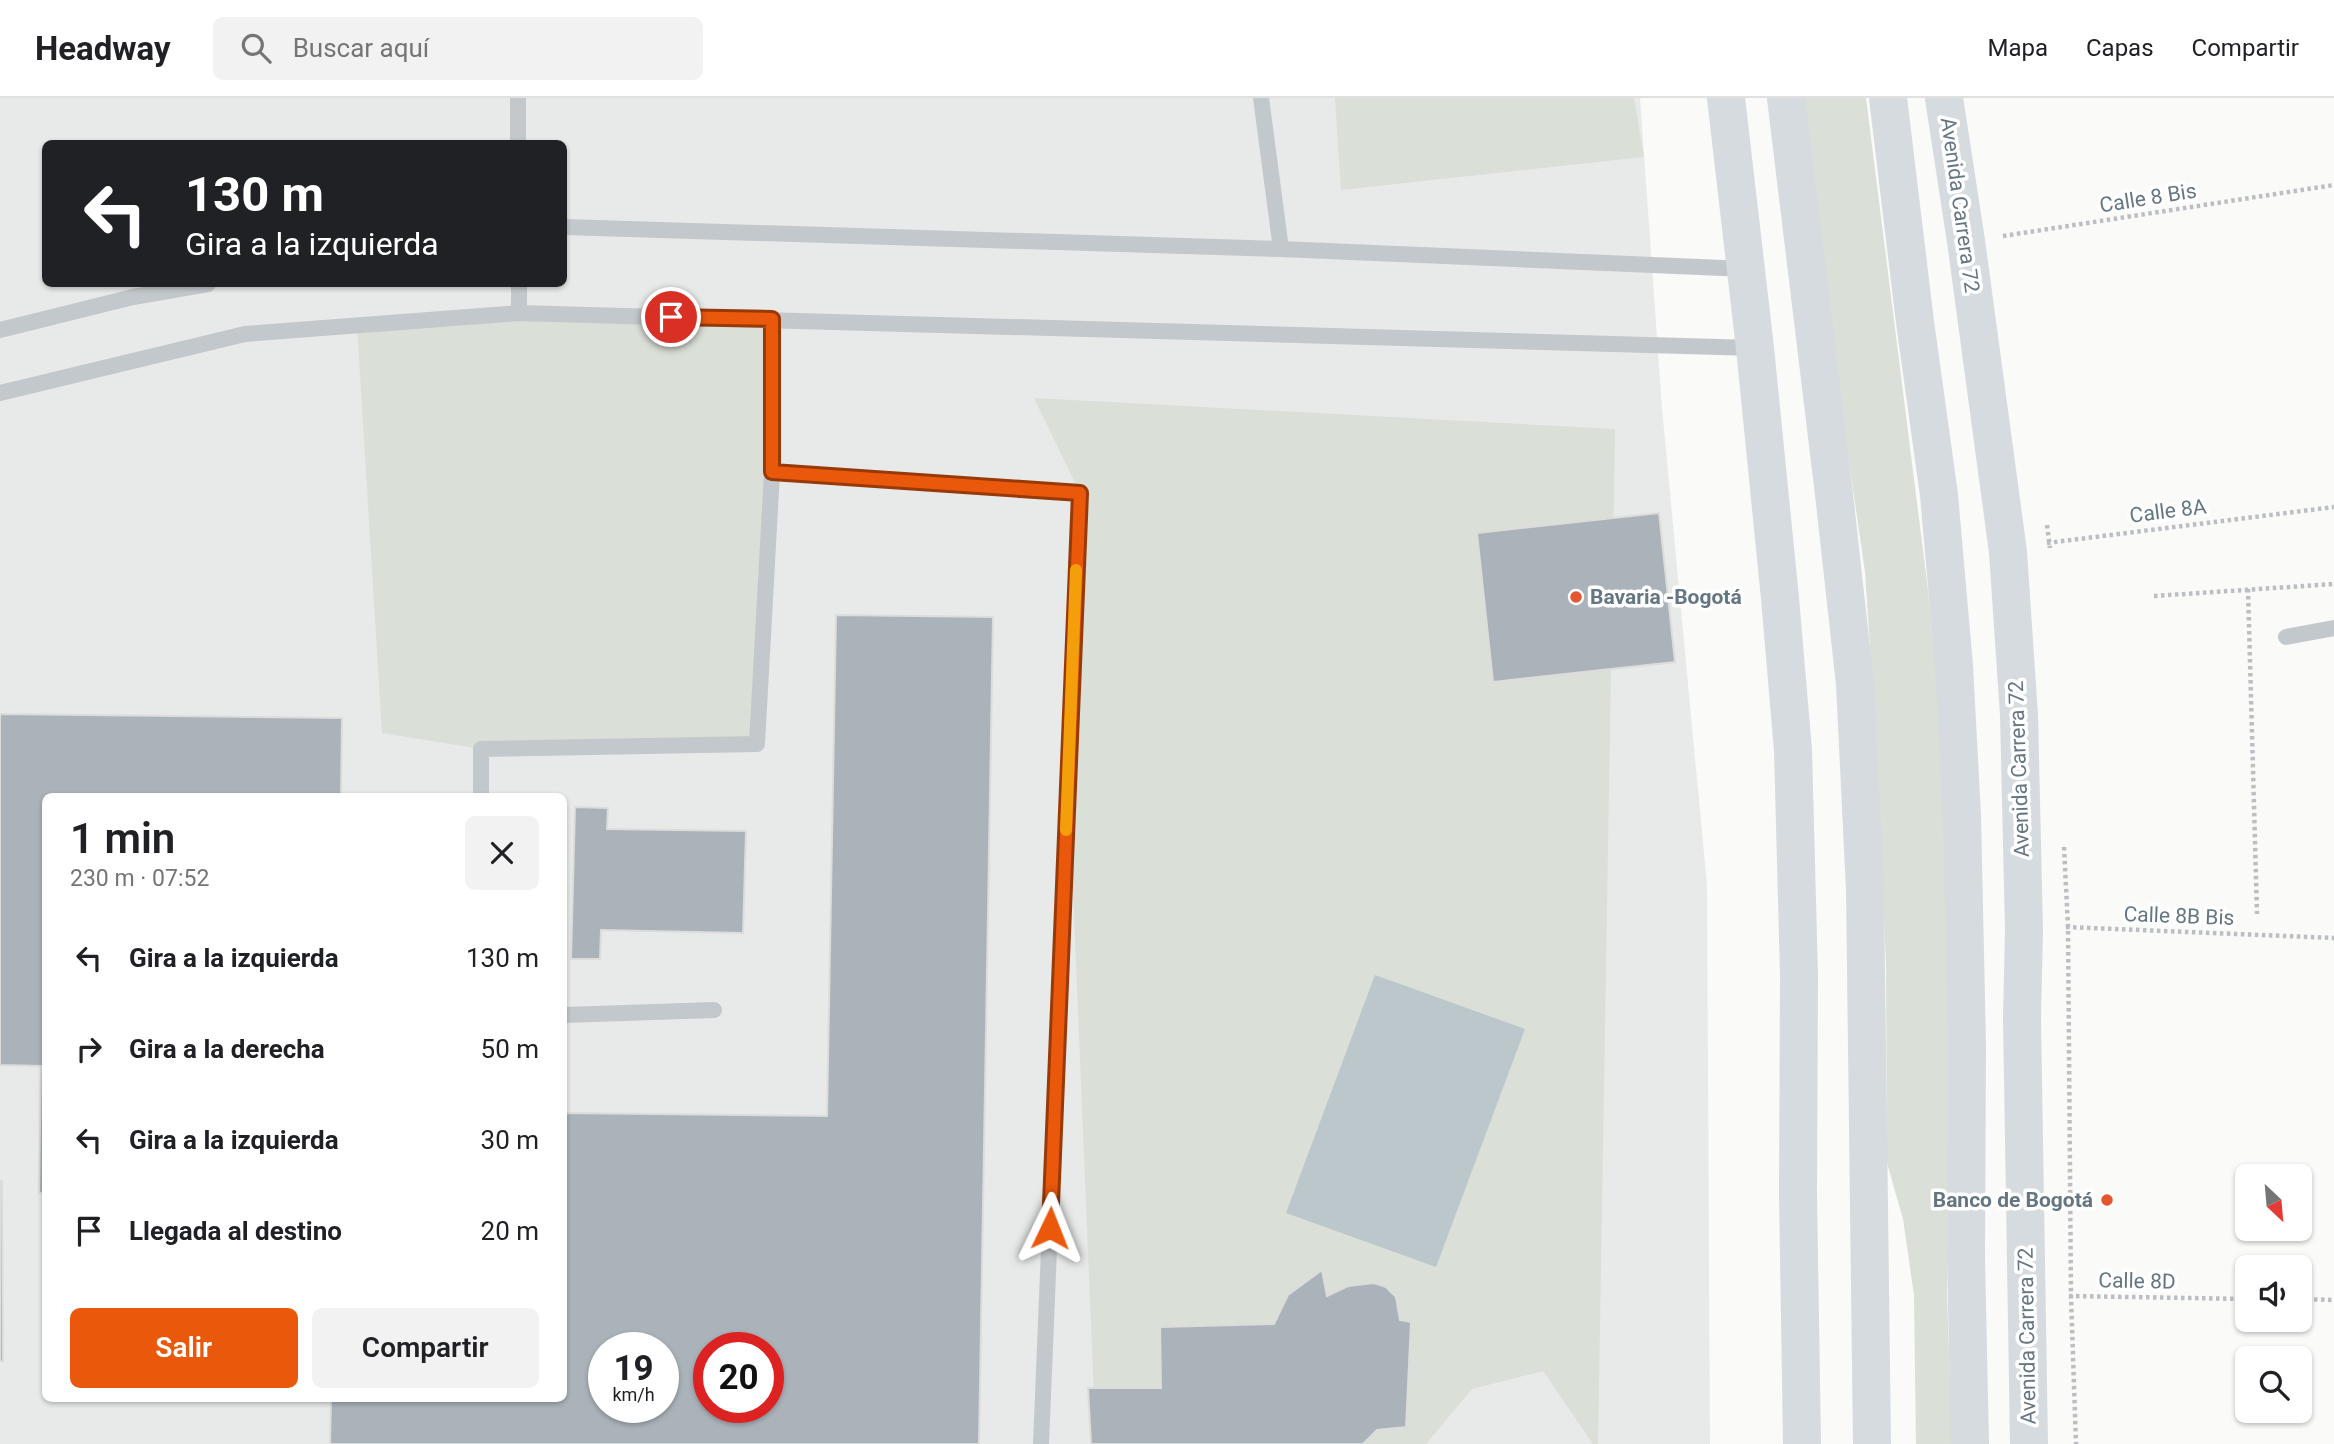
<!DOCTYPE html>
<html lang="es">
<meta charset="utf-8">
<style>
:root{--surface:#fff;--page:#f2f2f2;--text:#202124;--muted:#757577;--line:#e0e0e0;--accent:#ea580c}
body{margin:0;font-family:Roboto,sans-serif;background:var(--page);color:var(--text);height:100vh;display:flex;flex-direction:column;font-size:26px;white-space:nowrap}
*{box-sizing:border-box;margin:0}
p{font-size:23px;color:var(--muted)}
.icon{flex:none;width:38px;height:38px;fill:none;stroke:currentColor;stroke-width:2;stroke-linecap:round;stroke-linejoin:round}
.map{position:relative;flex:1;overflow:hidden}
.details{position:absolute;left:42px;top:695px;width:525px;height:609px;display:flex;flex-direction:column;background:var(--surface);border-radius:10px;box-shadow:0 2px 5px #0004}
.details>*{flex:none}
.banner{position:absolute;left:42px;top:42px;width:525px;height:147px;border-radius:10px;box-shadow:0 2px 5px #0004;background:#202124;color:#fff;overflow:hidden}
.needle{width:46px;rotate:154deg}
.buttons{position:absolute;left:2235px;top:1066px;display:grid;gap:14px}
.buttons a{display:grid;place-items:center;width:77px;height:77px;border-radius:10px;background:var(--surface);box-shadow:0 2px 5px #0004;font-size:35px}
.speed{position:absolute;left:588px;top:1234px;display:flex;gap:14px;font-size:35px;font-weight:700;text-align:center}
.speed>*{display:grid;place-content:center;width:91px;height:91px;border-radius:50%;background:var(--surface);box-shadow:0 2px 5px #0004;line-height:1}
.speed small{font-size:18px;font-weight:400}
.speed .limit{border:10px solid #d22;background:#fff;color:#111}
.pin{position:absolute;display:grid;place-items:center;width:60px;height:60px;color:#fff;margin:-30px;border:4px solid #fff;border-radius:50%;box-shadow:0 2px 7px #0007}
.me{position:absolute;width:77px;margin:-38px;rotate:2deg;stroke-linejoin:round;filter:drop-shadow(0 0 5px #0008)}
.turn{display:flex;align-items:center;gap:24px;height:147px;padding:0 28px;font-size:32px}
.turn .icon{width:91px;height:91px;stroke-width:2.5}
.turn b{display:block;font-size:49px;line-height:60px}
.round{display:grid;place-items:center;flex:none;width:74px;height:74px;border-radius:10px;background:var(--page)}
.head{display:flex;align-items:center;justify-content:space-between;height:119px;padding:0 28px}
h1{font-size:42px;font-weight:600;line-height:52px}
.action{display:flex;gap:14px;margin-top:auto;padding:14px 28px}
.action a{flex:1;height:80px;border-radius:10px;background:var(--accent);color:#fff;font-size:28px;font-weight:600;line-height:80px;text-align:center}
.action a+a{background:var(--page);color:var(--text)}
ul{padding:0;list-style:none}
li{display:flex;align-items:center;gap:21px;height:91px;padding:0 28px}
li div{flex:1}
li b{display:block;font-size:26px}
li em{font-style:normal}
header{display:flex;align-items:center;gap:42px;box-sizing:border-box;height:98px;padding:0 35px;background:var(--surface);border-bottom:2px solid var(--line)}
header strong{font-size:33px}
nav{display:flex;gap:38px;margin-inline-start:auto;font-size:24px}
.search{width:490px;height:63px;background:var(--page);display:flex;align-items:center;gap:18px;box-sizing:border-box;padding:0 24px;border-radius:10px;color:var(--muted);font-size:26px}
.map>svg:first-child{display:block}
.built{fill:#e8e9e9;fill-rule:evenodd}
.green{fill:#dadfd7}
.water{fill:#bbc7cb}
.building{fill:#aab3b9;stroke:#dcdcda;stroke-width:2;fill-rule:evenodd}
.lines{fill:none;stroke-linecap:round;stroke-linejoin:round}
.path{stroke:#bbbfc2;stroke-width:4.5;stroke-dasharray:3.5 3.5;stroke-linecap:butt}
.service{stroke:#c3c8cc;stroke-width:16}
.trunk{stroke:#d6dbdf;stroke-width:38}
.route-casing{stroke:#983908;stroke-width:18}
.route{stroke:#ea580c;stroke-width:12}
.slow{stroke:#f59e0b;stroke-width:12}
.poi-dot{fill:#e4572e;stroke:#fff;stroke-width:2.5}
.labels{text-anchor:middle;stroke-width:7;stroke-linejoin:round;paint-order:stroke}
.street-label{font-size:21px;fill:#657683;stroke:#fff}
.poi-label{font-size:21px;font-weight:bold;fill:#657683;stroke:#fff;text-anchor:start}
</style>
<header>
<strong>Headway</strong>
<div class="search"><svg class="icon" aria-label="search" viewBox="0 0 24 24"><circle cx="10" cy="10" r="6"/><path d="M15 15l6 6"/></svg>Buscar aquí</div>
<nav><a>Mapa</a><a>Capas</a><a>Compartir</a></nav>
</header>
<div class="map">
<svg width="2334" height="1346" viewBox="0 0 2334 1346">
<rect width="100%" height="100%" fill="#fafaf8"/>
<!-- built -->
<path class="built" d="M0 0H1640L1662 310 1707 787 1710 1346H0ZM46 46H564V186H46ZM46 698H564V1300H46ZM604 1250H663V1309H604ZM709 1250H768V1309H709Z"/>
<!-- green -->
<g class="green">
<path d="M1335 0H1634L1644 59 1341 92Z"/>
<path d="M1804 0H1866L1928 492 1946 672 1950 877 1947 1195 1952 1346H1916L1914 1197 1903 1121 1887 1065 1886 866 1877 655 1865 474 1837 281Z"/>
<path d="M519 215 772 221 757 646 481 651 382 635 357 227Z"/>
<path d="M1034 300 1615 331 1598 1346H1593L1543 1273 1472 1291 1426 1346H1096L1068 672 1080 395Z"/>
</g>
<!-- water -->
<path class="water" d="M1375 877 1525 931 1436 1169 1286 1115Z"/>
<!-- building -->
<g class="building">
<path d="M1659 415 1675 564 1493 584 1477 435Z"/>
<path d="M836 517 993 519 979 1346H330L331 1300H564V1015L827 1018ZM604 1250H663V1309H604ZM709 1250H768V1309H709Z"/>
<path d="M0 616 342 620 341 698H46V1095H39L41 968 0 967Z"/>
<path d="M575 709 608 710 607 731 746 733 743 835 601 832 600 861H571Z"/>
<path d="M0 1083H2L3 1263H0Z"/>
<path d="M1322 1172 1327 1198 1348 1188 1374 1185 1386 1189 1396 1199 1400 1222 1411 1224 1406 1329 1377 1332 1363 1346H1091L1088 1290H1161L1160 1229 1274 1226 1288 1197Z"/>
</g>
<g class="lines">
<!-- path -->
<g class="path">
<path d="M2003 138 2334 87"/>
<path d="M2047 427 2050 450"/>
<path d="M2047 445 2334 409"/>
<path d="M2248 491 2257 816"/>
<path d="M2154 498 2334 486"/>
<path d="M2064 749 2068 829 2071 1198 2076 1346"/>
<path d="M2066 829 2334 840"/>
<path d="M2069 1198 2247 1201"/>
<path d="M2300 1201 2334 1202"/>
</g>
<!-- service -->
<g class="service">
<path d="M518 0V46"/>
<path d="M1261 0 1281 151"/>
<path d="M564 129 1281 151 1746 171"/>
<path d="M519 186V215"/>
<path d="M0 232 133 199 208 186"/>
<path d="M0 295 245 236 519 215 1755 250"/>
<path d="M772 374 1080 395 1041 1346"/>
<path d="M2286 539 2334 530"/>
<path d="M481 698V651L757 646 772 374V221"/>
<path d="M564 917 714 912"/>
</g>
<!-- trunk -->
<g class="trunk">
<path d="M1726 0 1755 250 1780 500 1793 652 1799 877 1798 1096 1802 1346"/>
<path d="M1786 0 1834 396 1855 586 1865 792 1872 1346"/>
<path d="M1888 0 1915 224 1939 397 1954 568 1962 717 1967 947 1966 1160 1970 1346"/>
<path d="M1944 0 1966 143 2008 454 2019 617 2024 831 2022 920 2029 1346"/>
</g>
</g>
<g class="lines">
<!-- route casing -->
<g class="route-casing">
<path id="route" d="M671 219 772 221V374L1080 395 1050 1130"/>
</g>
<!-- route -->
<use href="#route" class="route"/>
<!-- slow -->
<path class="slow" d="M1066 732 1076 472"/>
</g>
<!-- markers -->
<g class="poi-dot">
<circle cx="1576" cy="499" r="7"/>
<circle cx="2107" cy="1102" r="7"/>
</g>
<g class="labels">
<!-- street labels -->
<g class="street-label">
<text transform="translate(2148 100) rotate(-9)" y="7">Calle 8 Bis</text>
<text transform="translate(1960 107) rotate(82)" y="7">Avenida Carrera 72</text>
<text transform="translate(2168 413) rotate(-7)" y="7">Calle 8A</text>
<text transform="translate(2019 671) rotate(-92)" y="7">Avenida Carrera 72</text>
<text transform="translate(2179 818) rotate(2)" y="7">Calle 8B Bis</text>
<text transform="translate(2137 1183) rotate(1)" y="7">Calle 8D</text>
<text transform="translate(2027 1238) rotate(-91)" y="7">Avenida Carrera 72</text>
</g>
<!-- poi labels -->
<g class="poi-label">
<text x="1590" y="506">Bavaria -Bogotá</text>
<text x="2093" y="1109" text-anchor="end">Banco de Bogotá</text>
</g>
</g>
</svg>
<div class="buttons">
<a><svg class="needle" viewBox="-14 -14 28 28"><path d="M0-13l5 13h-10z" fill="#e53935"/><path d="M0 13l5-13h-10z" fill="#757577"/></svg></a>
<a><svg class="icon" aria-label="sound" viewBox="0 0 24 24"><path d="M4 9h4l5-4v14l-5-4H4zM17 9q2 3 0 6"/></svg></a>
<a><svg class="icon" aria-label="search" viewBox="0 0 24 24"><circle cx="10" cy="10" r="6"/><path d="M15 15l6 6"/></svg></a>
</div>
<div class="speed"><div>19<small>km/h</small></div><div class="limit">20</div></div>
<div class="pin" style="left:671px;top:219px;background:#d93025"><svg class="icon" aria-label="arrive" viewBox="0 0 24 24"><path d="M6 21V4h12l-3 4 3 4H6"/></svg></div>
<svg class="me" style="left:1050px;top:1130px" viewBox="-20 -20 40 40"><path d="M0-17L14 15 0 8-14 15z" fill="#ea580c" stroke="#fff" stroke-width="4"/></svg>
<div class="banner">
<div class="turn"><svg class="icon" aria-label="left" viewBox="0 0 24 24"><path d="M17 20v-9H6M10 6l-5 5 5 5"/></svg><div><b>130 m</b>Gira a la izquierda</div></div>
</div>
<section class="details">
<div class="head"><div><h1>1 min</h1><p>230 m · 07:52</p></div><a class="round"><svg class="icon" aria-label="close" viewBox="0 0 24 24"><path d="M6 6l12 12M18 6L6 18"/></svg></a></div>
<ul>
<li><svg class="icon" aria-label="left" viewBox="0 0 24 24"><path d="M17 20v-9H6M10 6l-5 5 5 5"/></svg><div><b>Gira a la izquierda</b></div><em>130 m</em></li>
<li><svg class="icon" aria-label="right" viewBox="0 0 24 24"><path d="M7 20v-9h11M14 6l5 5-5 5"/></svg><div><b>Gira a la derecha</b></div><em>50 m</em></li>
<li><svg class="icon" aria-label="left" viewBox="0 0 24 24"><path d="M17 20v-9H6M10 6l-5 5 5 5"/></svg><div><b>Gira a la izquierda</b></div><em>30 m</em></li>
<li><svg class="icon" aria-label="arrive" viewBox="0 0 24 24"><path d="M6 21V4h12l-3 4 3 4H6"/></svg><div><b>Llegada al destino</b></div><em>20 m</em></li>
</ul>
<div class="action"><a>Salir</a><a>Compartir</a></div>
</section>
</div>
